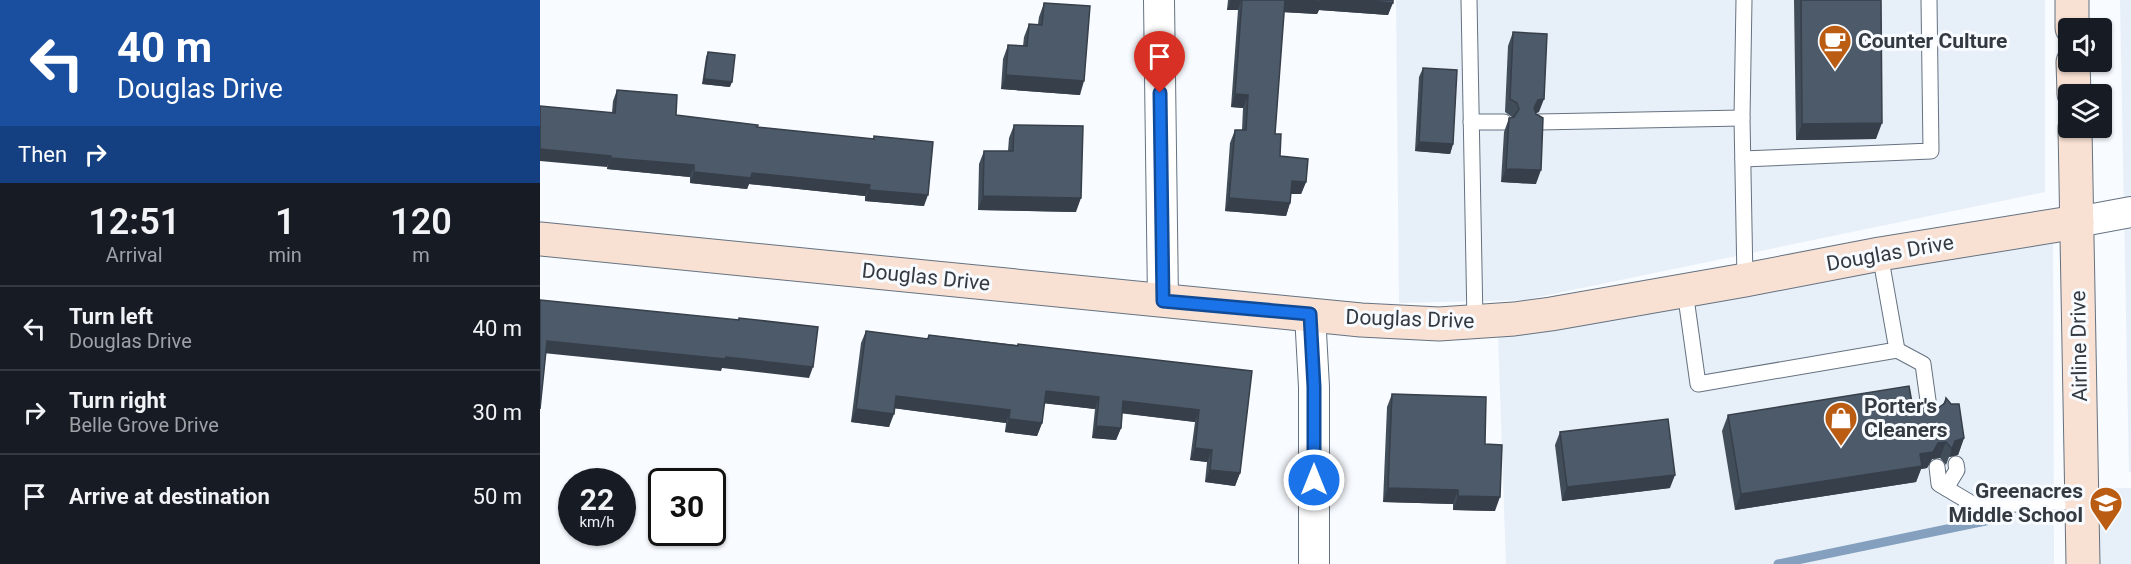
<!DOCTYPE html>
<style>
:root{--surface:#171b24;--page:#242831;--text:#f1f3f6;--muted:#9ea1a6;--line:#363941}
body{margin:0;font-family:Roboto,sans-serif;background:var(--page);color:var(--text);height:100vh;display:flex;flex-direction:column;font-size:22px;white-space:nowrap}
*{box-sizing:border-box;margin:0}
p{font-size:20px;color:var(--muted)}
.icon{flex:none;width:33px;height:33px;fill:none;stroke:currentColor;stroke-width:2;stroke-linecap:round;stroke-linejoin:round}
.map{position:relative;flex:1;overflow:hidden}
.panel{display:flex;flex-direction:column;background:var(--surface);width:540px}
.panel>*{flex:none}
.hud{background:#1a4fa0;color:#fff;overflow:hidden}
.tools{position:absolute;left:1518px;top:18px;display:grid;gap:12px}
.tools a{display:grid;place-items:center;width:54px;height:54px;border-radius:6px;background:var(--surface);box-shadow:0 2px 4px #0004;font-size:30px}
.speed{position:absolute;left:18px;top:468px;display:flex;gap:12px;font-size:30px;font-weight:700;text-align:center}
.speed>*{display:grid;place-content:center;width:78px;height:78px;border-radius:50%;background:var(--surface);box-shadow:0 2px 4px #0004;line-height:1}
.speed small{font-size:15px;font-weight:400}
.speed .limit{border:3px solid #111;border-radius:9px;background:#fff;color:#111}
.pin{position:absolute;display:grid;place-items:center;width:51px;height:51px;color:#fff;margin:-62px -26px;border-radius:50% 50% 50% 0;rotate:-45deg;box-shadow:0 0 6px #0007}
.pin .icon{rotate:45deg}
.me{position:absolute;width:66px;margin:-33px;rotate:0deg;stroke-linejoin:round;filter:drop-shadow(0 0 4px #0008)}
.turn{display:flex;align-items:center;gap:21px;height:126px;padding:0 18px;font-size:27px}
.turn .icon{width:78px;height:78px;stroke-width:2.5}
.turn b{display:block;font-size:42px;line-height:51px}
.then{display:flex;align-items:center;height:57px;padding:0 18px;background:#0003;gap:12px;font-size:22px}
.eta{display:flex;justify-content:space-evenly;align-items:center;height:102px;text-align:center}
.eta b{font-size:36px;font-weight:600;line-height:42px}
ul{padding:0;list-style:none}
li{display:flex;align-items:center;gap:18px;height:84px;padding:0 18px;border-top:2px solid var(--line)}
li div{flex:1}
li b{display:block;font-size:22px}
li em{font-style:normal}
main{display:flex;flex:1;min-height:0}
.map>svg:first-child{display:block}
.built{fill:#e7eff8}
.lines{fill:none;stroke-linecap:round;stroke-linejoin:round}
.stream{stroke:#84a0be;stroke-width:9}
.lane-casing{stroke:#657281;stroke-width:17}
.street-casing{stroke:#657281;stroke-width:32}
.secondary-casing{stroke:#657281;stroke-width:35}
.lane{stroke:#fff;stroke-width:15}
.street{stroke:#fff;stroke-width:30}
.secondary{stroke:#f8e0d2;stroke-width:33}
.wall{fill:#424d5a}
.shaded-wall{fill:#363f4a}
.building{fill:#4d5a69;stroke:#363f4a;stroke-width:1.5}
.route-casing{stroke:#114b97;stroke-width:15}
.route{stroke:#1a73e8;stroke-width:10}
.labels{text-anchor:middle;stroke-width:6;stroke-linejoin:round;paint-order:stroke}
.poi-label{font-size:21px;font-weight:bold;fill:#343a41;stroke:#f8fbff;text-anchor:start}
.street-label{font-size:21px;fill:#343a41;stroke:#f8fbff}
</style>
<main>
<section class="panel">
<div class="hud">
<div class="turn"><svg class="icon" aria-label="left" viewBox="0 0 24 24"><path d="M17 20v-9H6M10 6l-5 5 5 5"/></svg><div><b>40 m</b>Douglas Drive</div></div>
<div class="then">Then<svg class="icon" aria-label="right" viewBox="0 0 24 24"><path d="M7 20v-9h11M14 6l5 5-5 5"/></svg></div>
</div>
<div class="eta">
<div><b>12:51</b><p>Arrival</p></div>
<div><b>1</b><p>min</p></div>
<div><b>120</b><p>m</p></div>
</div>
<ul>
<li><svg class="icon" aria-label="left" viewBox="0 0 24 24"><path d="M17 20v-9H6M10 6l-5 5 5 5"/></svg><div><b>Turn left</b><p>Douglas Drive</p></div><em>40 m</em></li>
<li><svg class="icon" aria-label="right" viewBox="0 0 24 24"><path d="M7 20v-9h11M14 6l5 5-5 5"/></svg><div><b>Turn right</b><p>Belle Grove Drive</p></div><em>30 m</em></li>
<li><svg class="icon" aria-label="arrive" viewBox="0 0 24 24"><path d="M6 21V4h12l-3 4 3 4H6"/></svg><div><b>Arrive at destination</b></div><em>50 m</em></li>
</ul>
</section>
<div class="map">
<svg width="1591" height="564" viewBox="0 0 1591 564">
<rect width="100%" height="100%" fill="#f8fbff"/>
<!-- built -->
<g class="built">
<path d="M856 0H1505V192L984 300 859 303Z"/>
<path d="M1580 0H1591V472H1589Z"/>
<path d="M1513 242 1514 564H966L958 334Z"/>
<path d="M1541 488H1591V564H1543Z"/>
</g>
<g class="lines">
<!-- stream -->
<path class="stream" d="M1238 564 1460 518"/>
<!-- lane casing -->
<g class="lane-casing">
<g id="lane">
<path d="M929 0 935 322"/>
<path d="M1204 0 1202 118 1205 280"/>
<path d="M931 122H964"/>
<path d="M999 122 1202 118"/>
<path d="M1203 159 1391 151 1389 0"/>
<path d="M1145 291 1158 384 1357 350 1340 254"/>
<path d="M1357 350 1383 364 1390 415"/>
<path d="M1397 467 1399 484 1436 506 1541 501"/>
<path d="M1406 488 1417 470 1416 464"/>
</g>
</g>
<!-- street casing -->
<g class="street-casing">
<g id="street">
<path d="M619 0 623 301"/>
<path d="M1537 222 1591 212"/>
<path d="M770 314 774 387V564"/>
</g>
</g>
<!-- secondary casing -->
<g class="secondary-casing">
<g id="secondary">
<path d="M1532 0V28"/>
<path d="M1533 62 1534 94"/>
<path d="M1535 128 1543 564"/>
<path d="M0 239 821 320 899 324 974 319 1011 314 1205 280 1340 254 1537 222"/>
</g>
</g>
<!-- lane -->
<use href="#lane" class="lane"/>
<!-- street -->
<use href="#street" class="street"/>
<!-- secondary -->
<use href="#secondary" class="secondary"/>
</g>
<!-- wall -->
<g class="wall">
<path d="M688 0H853L848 15 779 10 777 14 744 12 735 134 740 156 766 182 761 194H751L750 203 746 216 685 211 690 143 695 130H702L703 108 691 107 698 10H687Z"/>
<path d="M1254 0H1341L1336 139 1256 140Z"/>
<path d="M504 3 540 95 461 89 463 59 468 45 483 46 484 37 489 24H498L499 17Z"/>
<path d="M973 32 999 112 996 113V184L961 182 964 132 969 118 972 117 965 112 968 46Z"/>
<path d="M168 52 190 87 162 84 166 57Z"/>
<path d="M883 68 913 144 910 154 875 151 879 77Z"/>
<path d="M77 90 136 115 217 127 333 139 334 136 384 206 325 201V196L209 184 207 189 150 183V177L67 169 73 101Z"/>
<path d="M474 125 536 212 438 210 439 164 444 151H468L469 138Z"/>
<path d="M326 331 387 339 389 335 712 371 700 473 695 486 665 482 667 462 650 460 655 422 582 413 581 428 576 440 552 438 555 409 504 403 502 423 497 436 465 432 466 423 354 408 349 427 311 422 321 343Z"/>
<path d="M852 394 945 444 955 511 913 510V504L843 502 847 407Z"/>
<path d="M1406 398 1424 438 1418 455 1409 457 1406 465 1400 458 1392 459 1387 468 1381 469 1376 482 1195 510 1182 431 1188 415 1372 403 1398 408 1403 404Z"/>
<path d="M1020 432 1130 488 1022 501 1015 445Z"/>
</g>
<!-- shaded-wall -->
<g class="shaded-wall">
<path d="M691 0H701L698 10H687Z"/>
<path d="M745 0H818L853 3 848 15 779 10 777 14 740 12Z"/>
<path d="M466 75 544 81 540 95 461 89Z"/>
<path d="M164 79 192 82 190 87 162 84Z"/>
<path d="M695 94 708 95 703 108 691 107Z"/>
<path d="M1004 99 999 112 993 114 994 108 998 100Z"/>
<path d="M1342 123 1336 139 1256 140 1262 124Z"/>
<path d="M879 142 913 144 910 154 875 151Z"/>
<path d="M0 149 71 156 67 167 0 161Z"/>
<path d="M71 158 154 165 150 177 67 169Z"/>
<path d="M966 169 1001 170 996 184 961 182Z"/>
<path d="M154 172 212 173 330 185 325 196 209 184 207 189 150 183Z"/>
<path d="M752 181 766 182 761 194H748Z"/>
<path d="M329 190 388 195 384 206 325 201Z"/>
<path d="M443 196 541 198 536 212 438 210Z"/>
<path d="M689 198 750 203 746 216 685 211Z"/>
<path d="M7 341 186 357 273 367 269 378 182 368 181 371 3 353Z"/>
<path d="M506 391 559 397 555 409 501 403Z"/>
<path d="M356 396 470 410 466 423 352 408Z"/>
<path d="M583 401 659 410 655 422 579 413Z"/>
<path d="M316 409 354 414 349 427 311 422Z"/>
<path d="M469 419 502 423 497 436 465 432Z"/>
<path d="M556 426 581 428 576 440 552 438Z"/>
<path d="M1424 438 1418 455 1409 457 1415 441Z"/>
<path d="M1406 442 1400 458 1392 459 1387 468 1381 469 1376 482 1195 510 1201 494 1380 454 1398 443Z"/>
<path d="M655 448 672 450 667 462 650 460Z"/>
<path d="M670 470 700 473 695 486 665 482Z"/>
<path d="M1135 475 1130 488 1022 501 1027 487Z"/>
<path d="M848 488 918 490 913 504 843 502Z"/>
<path d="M918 496 960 497 955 511 913 510Z"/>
</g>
<!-- building -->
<g class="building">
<path d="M702 0H745L735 134H741L740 156 768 159 766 182 752 181 750 203 689 198 695 130H706L708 95 695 94Z"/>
<path d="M749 0H782V2Z"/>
<path d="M818 0H853V3Z"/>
<path d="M1261 0H1341L1342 123 1262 124Z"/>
<path d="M504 3 550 6 544 81 466 75 468 45 487 46 489 24 502 25Z"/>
<path d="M973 32 1007 34 1004 99 998 100 994 108 996 114 1003 118 1001 170 966 169 969 118 974 117 979 109 977 103 970 99Z"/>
<path d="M168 52 195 55 192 82 164 79Z"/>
<path d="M883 68 917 70 913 144 879 142Z"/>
<path d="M77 90 137 95 136 115 218 125 217 127 334 139V136L393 142 388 195 329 190 330 185 212 173 211 178 154 172V165L71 158V156L0 149V106L75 113Z"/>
<path d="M474 125 543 126 541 198 443 196 444 151H473Z"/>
<path d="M0 300 199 320V318L278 327 273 367 186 357 185 359 7 341 0 409Z"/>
<path d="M326 331 388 339 389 335 478 346V344L712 371 700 473 670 470 672 450 655 448 659 410 583 401 581 428 556 426 559 397 506 391 502 423 469 419 470 410 356 396 354 414 316 409Z"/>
<path d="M1369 386 1372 403 1386 400 1392 407 1398 408 1405 403 1406 398 1411 404H1419L1424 438 1415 441 1412 449 1406 442 1398 443 1393 452 1380 454 1382 466 1201 494 1188 415Z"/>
<path d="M852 394 946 397 945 444 962 445 960 497 918 496V490L848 488Z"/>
<path d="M1128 419 1135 475 1027 487 1020 432Z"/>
</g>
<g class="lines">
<!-- route casing -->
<g class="route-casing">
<path id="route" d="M620 93 623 301 770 314 774 387V480"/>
</g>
<!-- route -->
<use href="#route" class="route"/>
</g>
<!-- icons -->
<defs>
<g id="cafe-pin" transform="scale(1.725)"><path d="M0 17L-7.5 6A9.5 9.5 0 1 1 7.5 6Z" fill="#bb5c13" stroke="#f8fbff"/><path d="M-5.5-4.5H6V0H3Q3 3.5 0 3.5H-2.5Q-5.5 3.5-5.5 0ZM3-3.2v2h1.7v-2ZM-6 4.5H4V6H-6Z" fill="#fff"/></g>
<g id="shop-pin" transform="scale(1.725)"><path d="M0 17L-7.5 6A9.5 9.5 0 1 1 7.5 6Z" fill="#bb5c13" stroke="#f8fbff"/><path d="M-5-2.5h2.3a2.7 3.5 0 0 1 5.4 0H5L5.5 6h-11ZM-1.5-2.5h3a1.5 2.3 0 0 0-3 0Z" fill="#fff"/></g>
<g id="school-pin" transform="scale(1.725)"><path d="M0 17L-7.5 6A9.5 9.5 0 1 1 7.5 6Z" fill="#bb5c13" stroke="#f8fbff"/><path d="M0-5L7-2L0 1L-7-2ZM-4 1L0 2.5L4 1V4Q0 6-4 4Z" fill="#fff"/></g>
</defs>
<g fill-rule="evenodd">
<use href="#cafe-pin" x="1295" y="41"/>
<use href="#shop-pin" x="1301" y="418"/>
<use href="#school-pin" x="1566" y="503"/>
</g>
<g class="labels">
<!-- poi labels -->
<g class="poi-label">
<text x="1318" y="48">Counter Culture</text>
<text x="1324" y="413">Porter's<tspan x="1324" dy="24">Cleaners</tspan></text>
<text x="1543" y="498" text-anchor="end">Greenacres<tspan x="1543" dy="24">Middle School</tspan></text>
</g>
<!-- street labels -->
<g class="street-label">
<text transform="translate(1350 253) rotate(-10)" y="7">Douglas Drive</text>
<text transform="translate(386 277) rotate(6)" y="7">Douglas Drive</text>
<text transform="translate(870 319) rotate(2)" y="7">Douglas Drive</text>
<text transform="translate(1539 346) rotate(-91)" y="7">Airline Drive</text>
</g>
</g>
</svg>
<div class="tools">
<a><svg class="icon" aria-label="sound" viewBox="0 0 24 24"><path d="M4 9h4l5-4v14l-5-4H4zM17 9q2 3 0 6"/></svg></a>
<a><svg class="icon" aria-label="layers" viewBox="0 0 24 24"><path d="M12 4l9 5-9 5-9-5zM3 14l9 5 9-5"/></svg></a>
</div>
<div class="speed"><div>22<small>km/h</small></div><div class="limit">30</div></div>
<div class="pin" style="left:620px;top:93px;background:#d93025"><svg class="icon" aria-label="arrive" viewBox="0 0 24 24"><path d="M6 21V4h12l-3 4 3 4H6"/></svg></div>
<svg class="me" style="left:774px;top:480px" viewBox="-20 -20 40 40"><circle r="17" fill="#1a73e8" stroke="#fff" stroke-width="3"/><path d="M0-11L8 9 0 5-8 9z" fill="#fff"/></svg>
</div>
</main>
